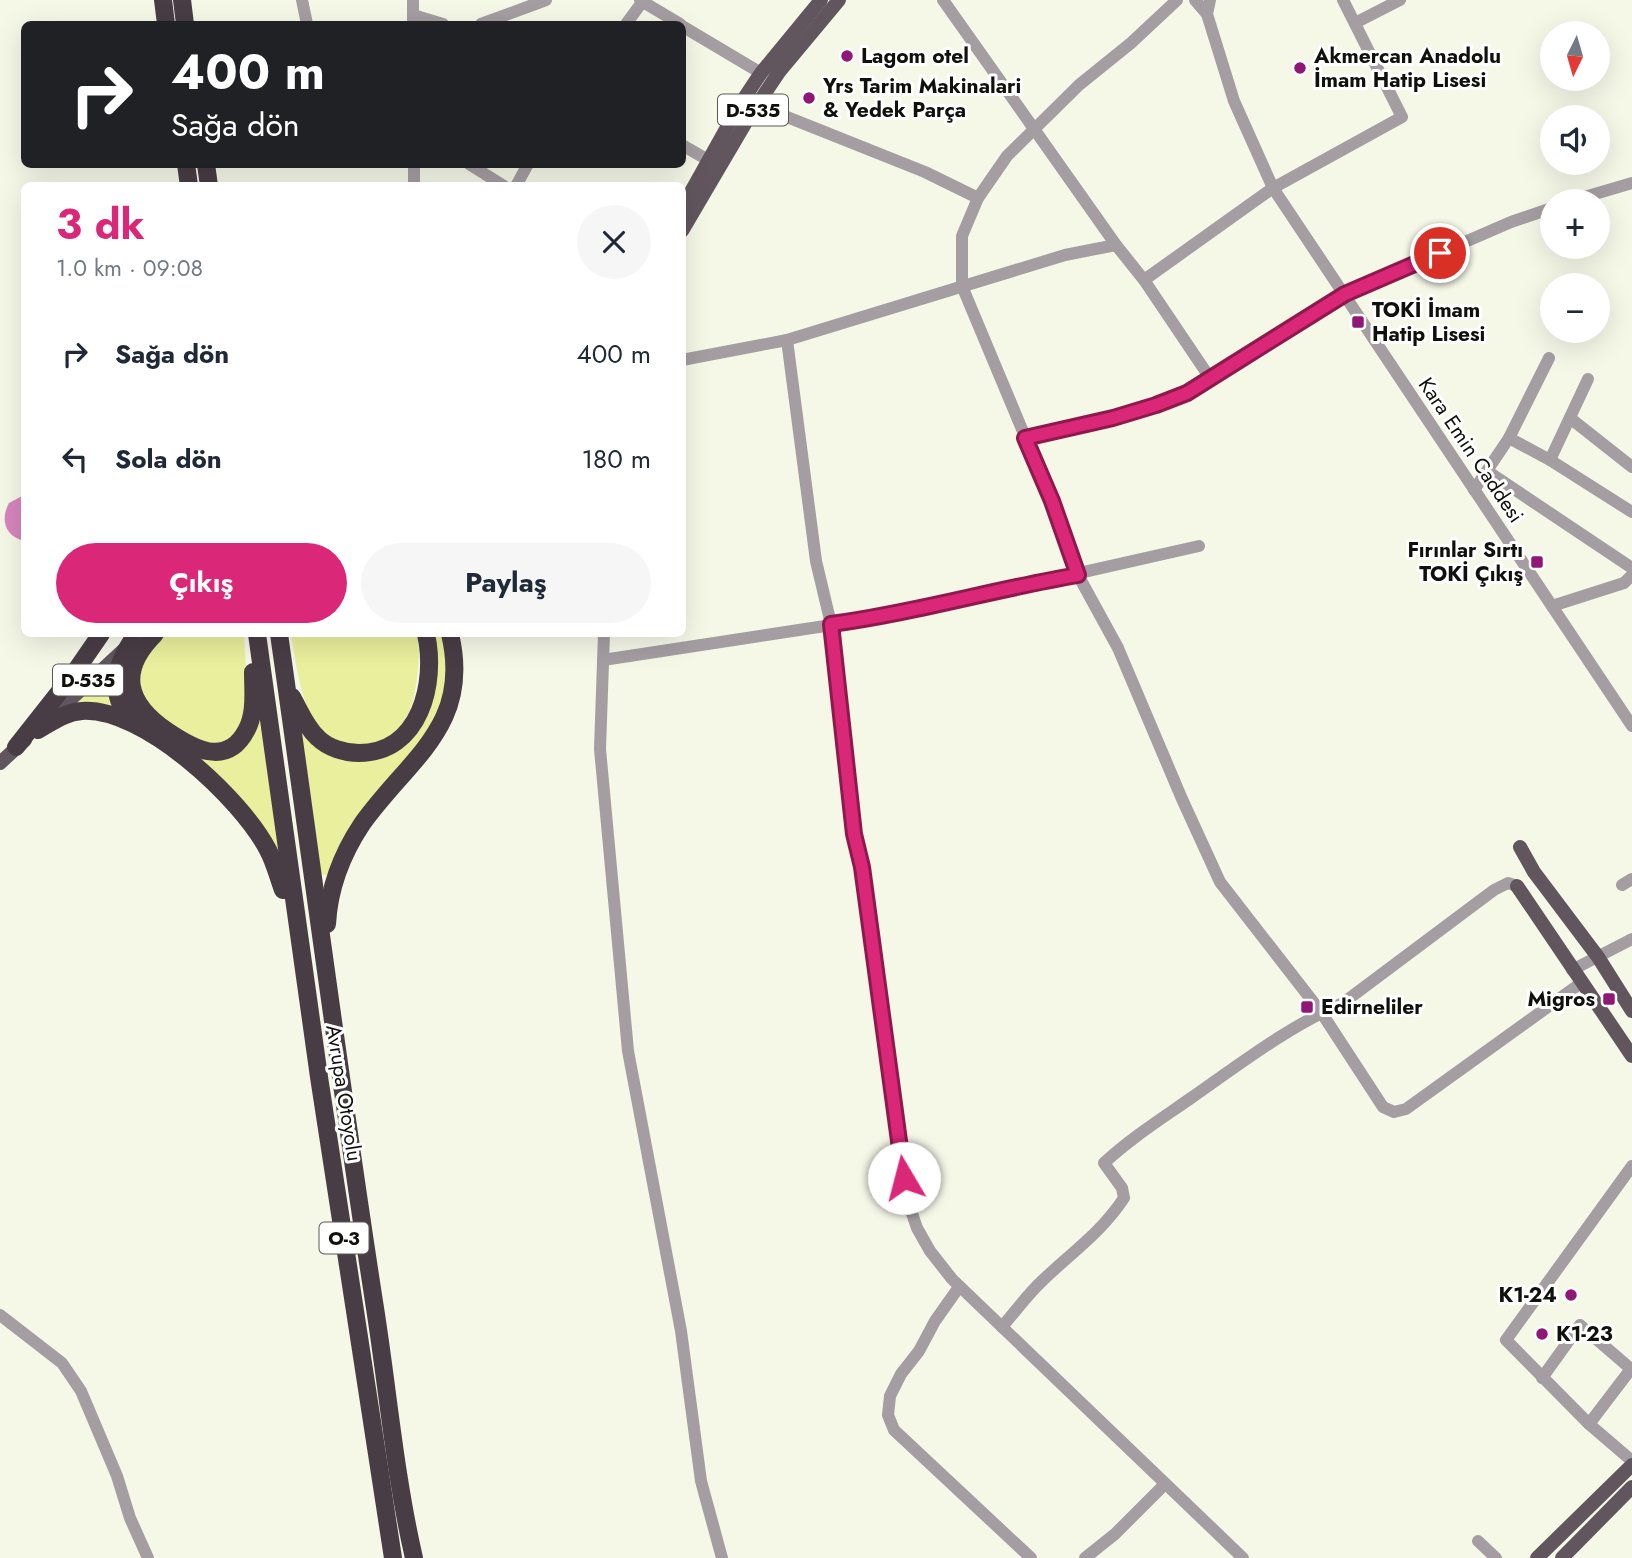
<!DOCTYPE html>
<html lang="tr">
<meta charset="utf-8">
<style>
:root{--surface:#fff;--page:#f6f6f7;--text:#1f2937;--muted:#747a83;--accent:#db2777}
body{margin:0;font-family:Jost,sans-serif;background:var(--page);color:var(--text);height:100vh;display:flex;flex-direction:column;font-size:26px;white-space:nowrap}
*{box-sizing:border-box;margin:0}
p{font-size:23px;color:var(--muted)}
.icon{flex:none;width:38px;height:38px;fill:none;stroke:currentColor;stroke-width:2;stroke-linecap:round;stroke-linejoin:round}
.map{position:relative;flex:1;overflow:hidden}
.drawer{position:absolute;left:21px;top:182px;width:665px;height:455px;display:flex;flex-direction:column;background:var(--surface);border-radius:10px;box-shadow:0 7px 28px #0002}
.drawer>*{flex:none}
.hud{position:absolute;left:21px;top:21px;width:665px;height:147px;border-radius:10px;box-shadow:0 7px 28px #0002;background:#202124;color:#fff;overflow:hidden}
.needle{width:46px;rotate:185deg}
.buttons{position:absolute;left:1540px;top:21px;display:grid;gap:14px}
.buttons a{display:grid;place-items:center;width:70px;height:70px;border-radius:50%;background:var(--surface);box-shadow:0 7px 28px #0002;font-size:35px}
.pin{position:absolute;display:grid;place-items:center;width:60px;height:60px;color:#fff;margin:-30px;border:4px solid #fff;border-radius:50%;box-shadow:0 2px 7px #0007}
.me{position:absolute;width:77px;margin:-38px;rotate:352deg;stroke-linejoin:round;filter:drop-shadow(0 0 5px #0008)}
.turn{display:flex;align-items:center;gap:24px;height:147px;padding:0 35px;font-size:32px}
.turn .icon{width:91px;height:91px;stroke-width:2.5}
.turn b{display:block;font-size:49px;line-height:60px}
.round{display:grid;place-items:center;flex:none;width:74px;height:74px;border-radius:37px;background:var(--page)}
.headline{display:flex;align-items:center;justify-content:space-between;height:119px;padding:0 35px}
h1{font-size:42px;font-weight:700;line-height:52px;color:var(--accent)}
.primary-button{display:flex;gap:14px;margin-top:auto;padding:14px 35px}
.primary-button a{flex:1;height:80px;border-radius:42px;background:var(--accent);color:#fff;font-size:28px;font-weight:700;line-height:80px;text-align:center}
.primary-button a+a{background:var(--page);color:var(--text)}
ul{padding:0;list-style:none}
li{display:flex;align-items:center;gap:21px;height:105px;padding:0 35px}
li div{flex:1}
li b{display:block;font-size:26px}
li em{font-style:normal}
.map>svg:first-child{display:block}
.green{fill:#e9ef9c}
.water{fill:#d685be}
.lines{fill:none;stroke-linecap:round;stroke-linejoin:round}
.minor{stroke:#a49da1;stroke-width:12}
.major{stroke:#61565d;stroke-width:14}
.highway{stroke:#493d45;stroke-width:18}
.route-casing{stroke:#8e194d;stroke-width:18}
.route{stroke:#db2777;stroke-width:12}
.poi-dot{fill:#901776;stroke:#fff;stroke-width:2.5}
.labels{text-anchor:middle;stroke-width:6;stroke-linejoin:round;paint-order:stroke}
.shield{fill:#fff;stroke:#585855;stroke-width:2}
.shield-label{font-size:19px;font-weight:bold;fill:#10110c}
.poi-label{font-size:21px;font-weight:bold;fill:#10110c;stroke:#fff;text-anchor:start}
.street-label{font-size:21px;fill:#10110c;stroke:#fff}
</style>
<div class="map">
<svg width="1632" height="1558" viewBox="0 0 1632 1558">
<rect width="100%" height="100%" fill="#f5f7e7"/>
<!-- green -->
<g class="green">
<path d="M162 634H244L248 710 237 734 220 746 200 744 153 712 139 694V666Z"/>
<path d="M291 634H417C420 648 419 662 417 676 414 712 400 745 359 745 347 745 334 742 324 734 303 718 295 659 291 634Z"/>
<path d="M432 634H444L446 639 447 702 329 876 321 874 301 726C337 749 366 781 406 743Z"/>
<path d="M113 669 120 712 74 705Z"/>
<path d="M259 707 280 855 194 754 218 757Z"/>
</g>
<!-- water -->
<path class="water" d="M24 495V541C5 536 0 520 9 503Z"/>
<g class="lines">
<!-- minor -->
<g class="minor">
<path d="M302 0 307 24"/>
<path d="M640 0 680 24"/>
<path d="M943 0 1116 245 1144 280 1210 378"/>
<path d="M1177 0 1131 43 1079 85 1007 156 978 198 962 236V286L1052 501 1078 575 1118 648 1182 799 1220 882 1321 1012 1383 1107 1394 1112 1406 1109 1581 983"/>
<path d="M1195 0 1207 14"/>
<path d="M1210 0 1207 14 1234 101 1273 188 1632 726"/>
<path d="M413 15 443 24"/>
<path d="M1355 23 1400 0"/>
<path d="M413 24V0"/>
<path d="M481 24 546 0"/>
<path d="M626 24 643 1"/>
<path d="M682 26 761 73"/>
<path d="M757 105 925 172 978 198"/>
<path d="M682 145 708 160"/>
<path d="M469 164 504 186"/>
<path d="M414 186V164"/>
<path d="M516 186 528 164"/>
<path d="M1571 201 1632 183"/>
<path d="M1144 280 1273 188 1402 117 1343 0"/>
<path d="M787 340 816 561 831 624 854 834 862 867 869 932 881 1002 885 1050 906 1196 917 1228 930 1251 952 1279 1243 1558"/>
<path d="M682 360 787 340 1065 255 1116 245"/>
<path d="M1570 418 1632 467"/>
<path d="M1025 438 1113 418 1156 405 1187 392 1345 294 1511 222 1552 208"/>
<path d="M1509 438 1550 460 1632 512"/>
<path d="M1550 460 1588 379"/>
<path d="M1487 471 1632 568"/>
<path d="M1474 490 1509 438 1549 358"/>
<path d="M1552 606 1624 583 1632 575"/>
<path d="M604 634 600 749 628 1051 681 1331 701 1481 722 1558"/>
<path d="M603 660 884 617 1199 546"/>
<path d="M1622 885 1632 879"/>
<path d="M1572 970 1632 939"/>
<path d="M1632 1166 1506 1340 1589 1424 1632 1461"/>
<path d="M959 1287 935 1321 919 1351 901 1374 890 1396 888 1415 894 1430 1031 1558"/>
<path d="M0 1315 62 1363 81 1391 117 1476 130 1518 148 1558"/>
<path d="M1002 1327C1015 1312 1027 1295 1042 1281 1072 1252 1100 1234 1124 1198L1122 1188 1104 1163C1131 1138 1161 1119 1191 1098 1240 1064 1289 1026 1343 1003L1494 890 1508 883 1517 886"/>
<path d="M1542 1378 1580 1325 1631 1369 1589 1424"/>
<path d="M1478 1541 1496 1558"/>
<path d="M1085 1558 1115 1534 1165 1484"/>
</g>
<!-- major -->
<g class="major">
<path d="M682 208 739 106 761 73 821 0"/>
<path d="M682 231 749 117 779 72 839 0"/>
<path d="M48 720 141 634"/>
<path d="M0 763 25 740"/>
<path d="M1520 847 1534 872 1598 957 1632 1011"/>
<path d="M1517 886 1632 1056"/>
<path d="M1537 1558 1632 1465"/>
<path d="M1562 1558 1632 1487"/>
</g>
<!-- highway -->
<g class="highway">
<path d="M163 0 166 24"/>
<path d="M182 0 185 24"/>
<path d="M186 164 189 186"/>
<path d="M206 164 209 186"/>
<path d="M155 634C118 671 126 703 167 731 192 748 226 768 246 731 256 714 253 691 253 672"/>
<path d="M257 634 319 1077 393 1558"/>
<path d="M279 634C311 858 340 1083 375 1308 388 1391 395 1476 414 1558"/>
<path d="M131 642C113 670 109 699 135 724"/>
<path d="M292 697C300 711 306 727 318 738 328 748 345 753 359 753 420 753 437 683 426 634"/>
<path d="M38 730C52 722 65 712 82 711 143 707 241 798 268 850 275 863 278 877 283 890"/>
<path d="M16 747 72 676 101 634"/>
<path d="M327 924C329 888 342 854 362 824 409 758 472 726 450 634"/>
</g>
</g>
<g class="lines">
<!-- route casing -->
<g class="route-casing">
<path id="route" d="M904 1178 862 867 854 834 831 624C914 613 995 589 1078 575L1052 501 1025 438 1113 418 1156 405 1187 393 1345 294 1440 253"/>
</g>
<!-- route -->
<use href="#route" class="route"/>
</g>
<!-- markers -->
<g class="poi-dot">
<circle cx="847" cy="56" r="7"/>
<circle cx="1300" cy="68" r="7"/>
<circle cx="809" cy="98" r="7"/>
<rect x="1351" y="315" width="14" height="14" rx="3.5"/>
<rect x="1530" y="555" width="14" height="14" rx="3.5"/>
<rect x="1602" y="992" width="14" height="14" rx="3.5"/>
<rect x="1300" y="1000" width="14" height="14" rx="3.5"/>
<circle cx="1571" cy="1295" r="7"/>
<circle cx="1542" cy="1334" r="7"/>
</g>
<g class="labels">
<!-- shield labels -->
<g class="shield">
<rect x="718" y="94.5" width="70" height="31" rx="5"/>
<rect x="53" y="664.5" width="70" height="31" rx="5"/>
<rect x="319.5" y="1222.5" width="49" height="31" rx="5"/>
</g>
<g class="shield-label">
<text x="753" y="117">D-535</text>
<text x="88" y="687">D-535</text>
<text x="344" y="1245">O-3</text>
</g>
<!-- poi labels -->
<g class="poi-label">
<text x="861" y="63">Lagom otel</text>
<text x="1314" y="63">Akmercan Anadolu<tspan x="1314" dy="24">İmam Hatip Lisesi</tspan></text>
<text x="823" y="93">Yrs Tarim Makinalari<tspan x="823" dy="24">&amp; Yedek Parça</tspan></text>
<text x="1372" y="317">TOKİ İmam<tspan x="1372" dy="24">Hatip Lisesi</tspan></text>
<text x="1523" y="557" text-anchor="end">Fırınlar Sırtı<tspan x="1523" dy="24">TOKİ Çıkış</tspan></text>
<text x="1595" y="1006" text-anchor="end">Migros</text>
<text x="1321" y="1014">Edirneliler</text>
<text x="1557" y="1302" text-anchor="end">K1-24</text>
<text x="1556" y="1341">K1-23</text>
</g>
<!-- street labels -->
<g class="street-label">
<text transform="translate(1471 450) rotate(56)" y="7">Kara Emin Caddesi</text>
<text transform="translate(344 1093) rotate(81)" y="7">Avrupa Otoyolu</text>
</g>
</g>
</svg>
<div class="buttons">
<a><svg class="needle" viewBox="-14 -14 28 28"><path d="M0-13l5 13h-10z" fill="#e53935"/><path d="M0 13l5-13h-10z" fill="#747a83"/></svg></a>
<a><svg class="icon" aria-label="sound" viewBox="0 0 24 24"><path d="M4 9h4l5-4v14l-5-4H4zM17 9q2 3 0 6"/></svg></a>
<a>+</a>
<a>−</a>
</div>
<div class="pin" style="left:1440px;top:253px;background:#d93025"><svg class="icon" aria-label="arrive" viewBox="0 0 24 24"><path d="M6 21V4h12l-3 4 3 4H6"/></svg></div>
<svg class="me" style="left:904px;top:1178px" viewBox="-20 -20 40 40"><circle r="19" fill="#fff"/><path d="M0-13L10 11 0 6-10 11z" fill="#db2777"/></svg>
<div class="hud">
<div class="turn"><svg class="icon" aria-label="right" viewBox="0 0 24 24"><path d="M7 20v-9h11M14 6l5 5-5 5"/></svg><div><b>400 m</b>Sağa dön</div></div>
</div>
<section class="drawer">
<div class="headline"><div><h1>3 dk</h1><p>1.0 km · 09:08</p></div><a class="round"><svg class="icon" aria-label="close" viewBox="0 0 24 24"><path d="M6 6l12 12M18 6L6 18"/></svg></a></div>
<ul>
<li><svg class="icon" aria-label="right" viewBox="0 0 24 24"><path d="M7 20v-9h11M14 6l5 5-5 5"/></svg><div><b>Sağa dön</b></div><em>400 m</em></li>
<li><svg class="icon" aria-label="left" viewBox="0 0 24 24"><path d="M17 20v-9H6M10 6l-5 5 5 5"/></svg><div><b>Sola dön</b></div><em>180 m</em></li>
</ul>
<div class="primary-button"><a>Çıkış</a><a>Paylaş</a></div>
</section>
</div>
